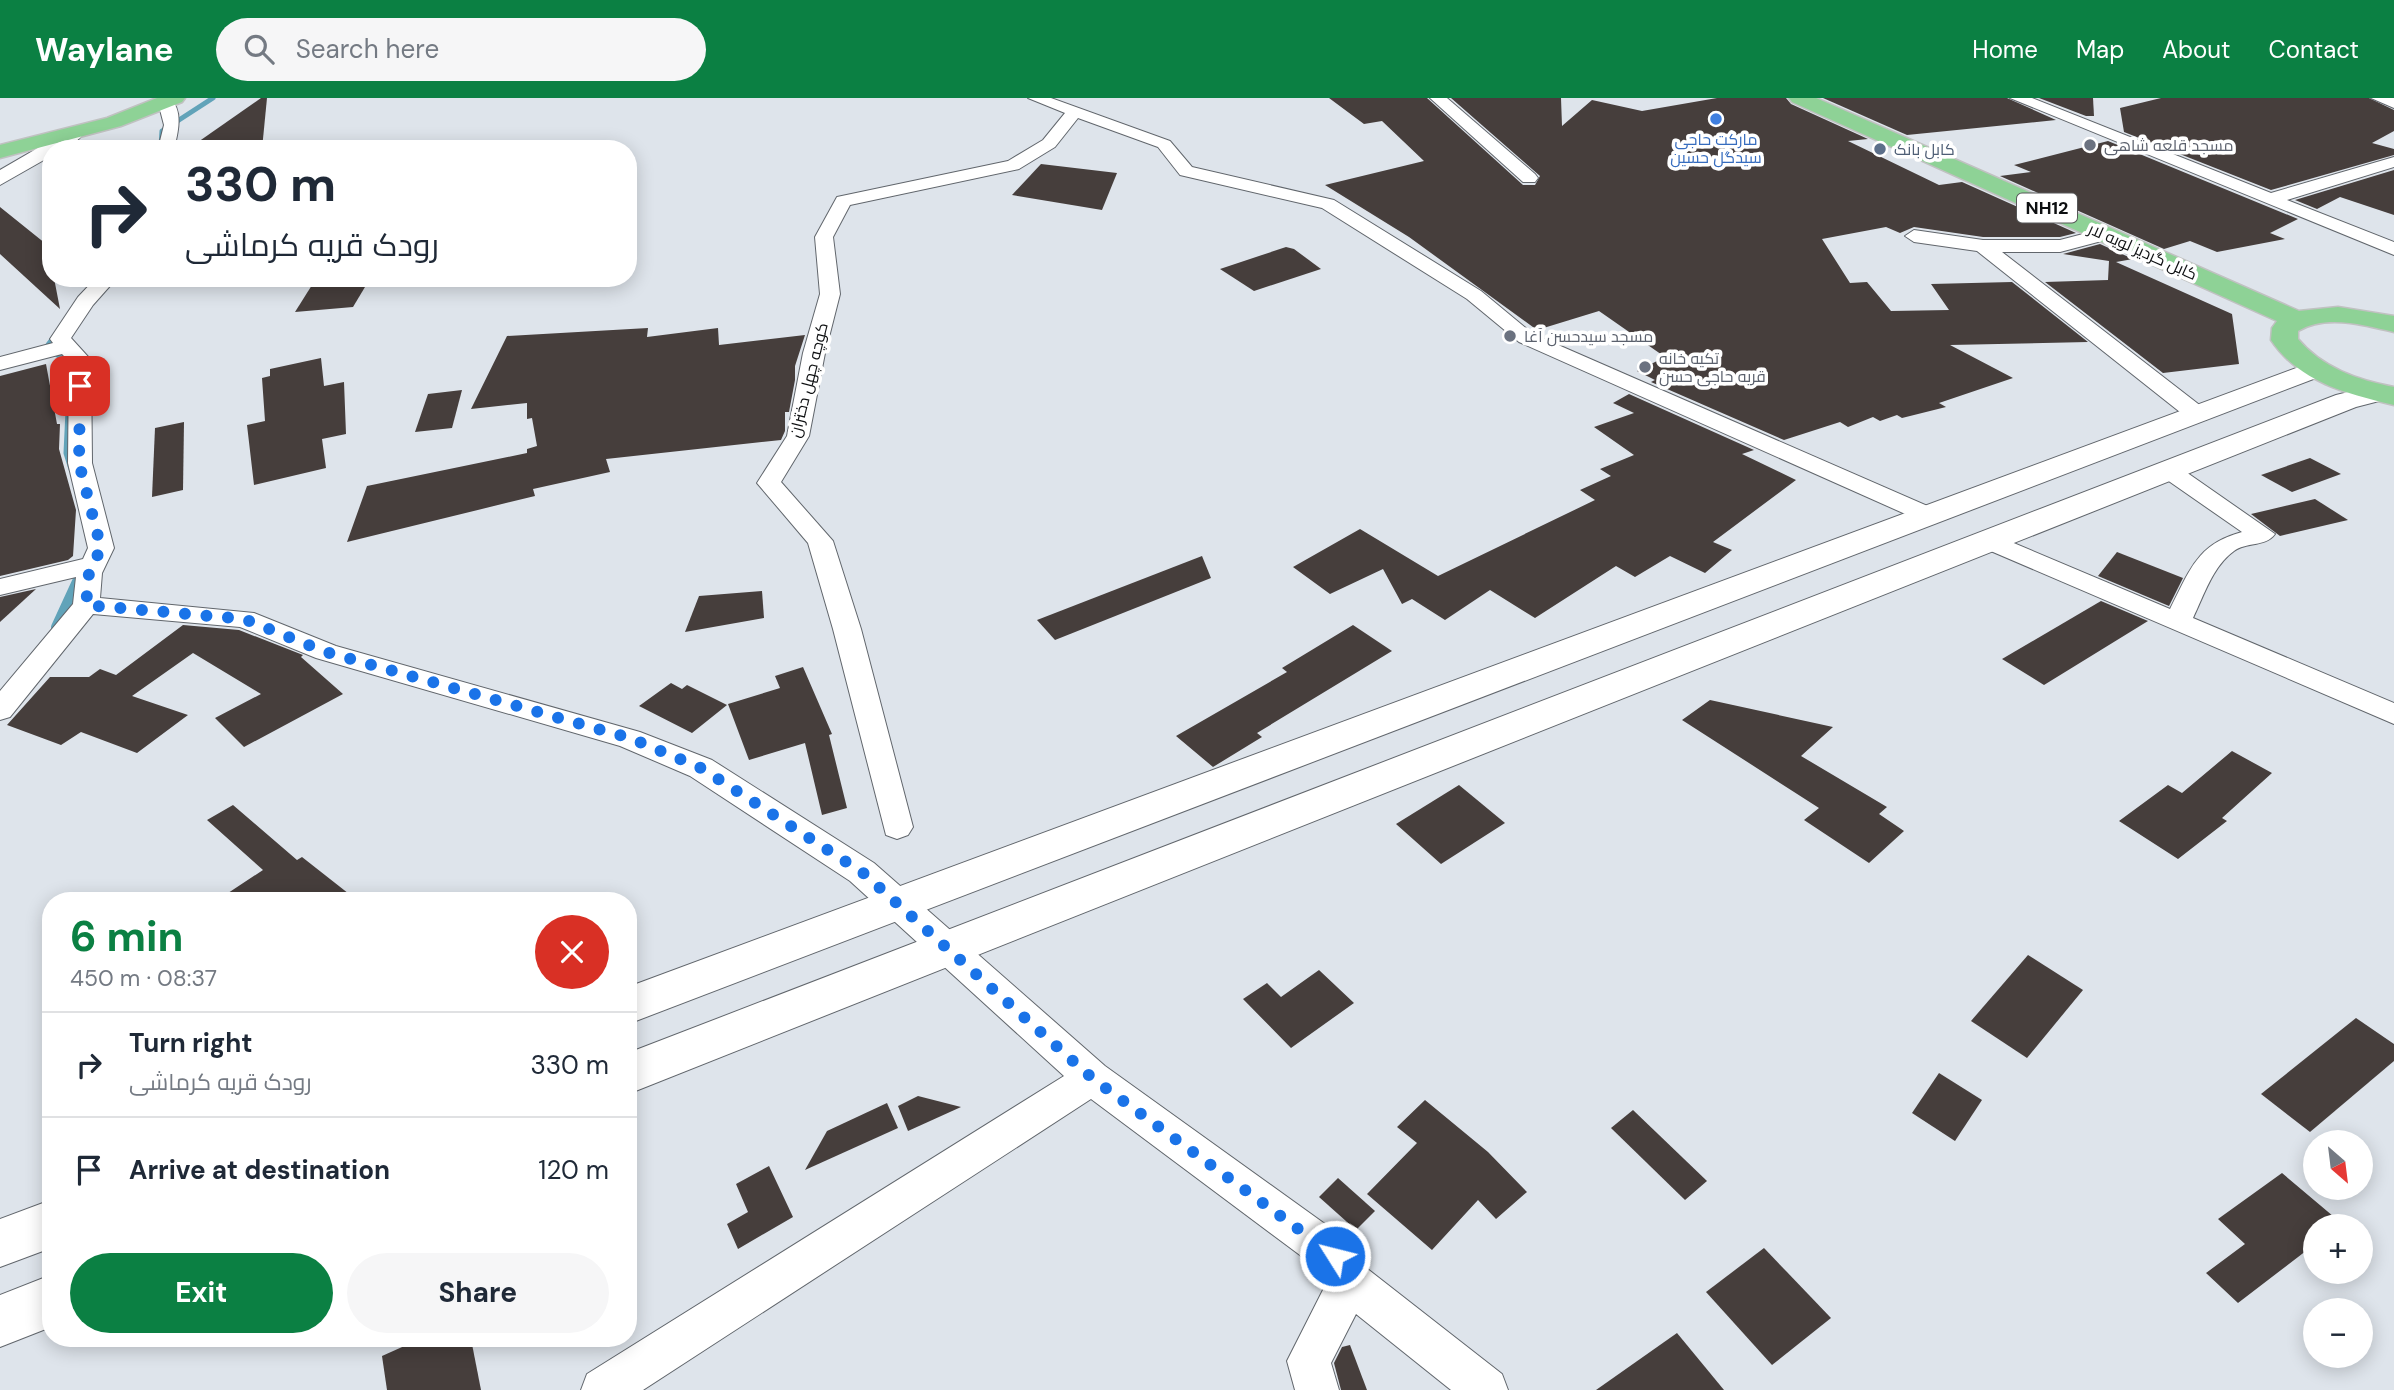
<!DOCTYPE html>
<meta charset="utf-8">
<style>
:root{--surface:#fff;--page:#f6f6f7;--text:#1f2937;--muted:#747a83;--line:#e0e1e3;--accent:#0b8043}
body{margin:0;font-family:"DM Sans",Cairo,sans-serif;background:var(--page);color:var(--text);height:100vh;display:flex;flex-direction:column;font-size:26px;white-space:nowrap}
*{box-sizing:border-box;margin:0}
p{font-size:23px;color:var(--muted)}
.icon{flex:none;width:38px;height:38px;fill:none;stroke:currentColor;stroke-width:2;stroke-linecap:round;stroke-linejoin:round}
.map{position:relative;flex:1;overflow:hidden}
.sheet{position:absolute;left:42px;top:794px;width:595px;height:455px;display:flex;flex-direction:column;background:var(--surface);border-radius:28px;box-shadow:0 4px 18px #0003}
.sheet>*{flex:none}
.top-card{position:absolute;left:42px;top:42px;width:595px;height:147px;border-radius:28px;box-shadow:0 4px 18px #0003;background:#fff;color:var(--text);overflow:hidden}
.needle{width:46px;rotate:152deg}
.buttons{position:absolute;left:2303px;top:1032px;display:grid;gap:14px}
.buttons a{display:grid;place-items:center;width:70px;height:70px;border-radius:50%;background:var(--surface);box-shadow:0 4px 18px #0003;font-size:35px}
.pin{position:absolute;display:grid;place-items:center;width:60px;height:60px;color:#fff;margin:-30px;border-radius:14px;box-shadow:0 4px 10px #0006}
.me{position:absolute;width:77px;margin:-38px;rotate:306deg;stroke-linejoin:round;filter:drop-shadow(0 0 5px #0008)}
.turn{display:flex;align-items:center;gap:24px;height:147px;padding:0 28px;font-size:32px}
.turn .icon{width:91px;height:91px;stroke-width:2.5}
.turn b{display:block;font-size:49px;line-height:60px}
.round{display:grid;place-items:center;flex:none;width:74px;height:74px;border-radius:37px;background:var(--page)}
.summary{display:flex;align-items:center;justify-content:space-between;height:119px;padding:0 28px}
h1{font-size:42px;font-weight:700;line-height:52px;color:var(--accent)}
.button{display:flex;gap:14px;margin-top:auto;padding:14px 28px}
.button a{flex:1;height:80px;border-radius:42px;background:var(--accent);color:#fff;font-size:28px;font-weight:700;line-height:80px;text-align:center}
.button a+a{background:var(--page);color:var(--text)}
ul{padding:0;list-style:none}
li{display:flex;align-items:center;gap:21px;height:105px;padding:0 28px;border-top:2px solid var(--line)}
li div{flex:1}
li b{display:block;font-size:26px}
li em{font-style:normal}
header{display:flex;align-items:center;gap:42px;box-sizing:border-box;height:98px;padding:0 35px;background:var(--accent);color:#fff}
header strong{font-size:33px}
nav{display:flex;gap:38px;margin-inline-start:auto;font-size:24px}
.search{width:490px;height:63px;background:var(--page);display:flex;align-items:center;gap:18px;box-sizing:border-box;padding:0 24px;border-radius:38px;color:var(--muted);font-size:26px}
.map>svg:first-child{display:block}
.lines{fill:none;stroke-linecap:round;stroke-linejoin:round}
.stream-far2{stroke:#61a3b9;stroke-width:5}
.stream-far1{stroke:#61a3b9;stroke-width:7}
.stream{stroke:#61a3b9;stroke-width:10}
.building{fill:#463e3c}
.minor-casing{stroke:#61666c;stroke-width:2}
.tertiary-casing{stroke:#61666c;stroke-width:2}
.trunk-casing{stroke:#c0c1c1;stroke-width:3}
.minor{fill:#fff;fill-rule:evenodd}
.tertiary{fill:#fff;fill-rule:evenodd}
.trunk{fill:#8ed296;fill-rule:evenodd}
.route{stroke:#1a73e8;stroke-width:12;stroke-dasharray:0 21.6}
.shop-dot{fill:#3f7fe0;stroke:#fff;stroke-width:2.5}
.worship-dot{fill:#6b7280;stroke:#fff;stroke-width:2.5}
.service-dot{fill:#5c6f8a;stroke:#fff;stroke-width:2.5}
.labels{text-anchor:middle;stroke-width:7;stroke-linejoin:round;paint-order:stroke}
.far-shop-label{font-size:16px;fill:#366cbe;stroke:#fff}
.far-worship-label{font-size:16px;fill:#5b616d;stroke:#fff;text-anchor:start}
.far-service-label{font-size:16px;fill:#4e5e75;stroke:#fff;text-anchor:start}
.far-street-label{font-size:16px;fill:#0d0f11;stroke:#fff}
.shield{fill:#fff;stroke:#565758;stroke-width:2}
.shield-label{font-size:18px;font-weight:bold;fill:#0d0f11}
</style>
<header>
<strong>Waylane</strong>
<div class="search"><svg class="icon" aria-label="search" viewBox="0 0 24 24"><circle cx="10" cy="10" r="6"/><path d="M15 15l6 6"/></svg>Search here</div>
<nav><a>Home</a><a>Map</a><a>About</a><a>Contact</a></nav>
</header>
<div class="map">
<svg width="2394" height="1292" viewBox="0 0 2394 1292">
<rect width="100%" height="100%" fill="#dee4eb"/>
<g class="lines">
<!-- stream-far2 -->
<path class="stream-far2" d="M161 49 162 33 213 0"/>
<!-- stream-far1 -->
<g class="stream-far1">
<path d="M58 235 49 247 71 269V277"/>
<path d="M69 313 67 355 72 371"/>
</g>
<!-- stream -->
<path class="stream" d="M56 529 79 479"/>
</g>
<!-- building -->
<g class="building">
<path d="M261 0H267L262 51H188Z"/>
<path d="M1329 0H1427L1523 87H1535L1540 78 1451 0H1561L1562 28 1592 2 1642 13 1717 0H1786L1791 6 1868 41 1848 43 1939 87 1962 84 2076 135 2060 139H1983L1914 129 1900 135 1886 129 1822 141 1850 185 1867 184 1891 213 1949 212 1931 186 2012 184 2088 244 1950 247 2013 280 1939 305 1946 309 1902 320 1897 317 1880 323 1873 319 1848 329 1840 324 1784 342 1651 284 1655 282 1637 273 1665 259 1599 213 1537 232 1409 139 1325 87 1424 63 1382 23 1364 26Z"/>
<path d="M1823 0H2007L2056 22 1907 37Z"/>
<path d="M2039 0H2093L2094 18H2086Z"/>
<path d="M2161 0H2369L2394 12V33L2372 45 2394 51V57L2271 92 2124 34 2120 10Z"/>
<path d="M2108 43 2298 121 2270 135 2285 141 2217 154 2190 143 2164 151 2000 78 2031 74 2014 67Z"/>
<path d="M1041 66 1117 75 1102 112 1012 97Z"/>
<path d="M2394 72V117L2340 99 2317 111 2295 102Z"/>
<path d="M0 109 51 150V180H54L60 211 0 156Z"/>
<path d="M2100 146 2133 161 2116 164 2232 216 2239 266 2163 275 2045 184 2108 182 2109 163 2063 156Z"/>
<path d="M1286 149 1294 151 1321 171 1254 193 1220 171Z"/>
<path d="M368 184 353 209 295 214 312 187Z"/>
<path d="M648 230 647 239 718 230 719 247 805 237 795 268V282L789 314H785V333L781 342 606 361 610 374 533 391 535 398 347 444 367 388 527 355V351L537 348 532 320 527 321V305L471 311 507 238Z"/>
<path d="M321 260 324 288 344 284 346 336 322 341 326 370 254 387 247 327 265 323 262 280 270 278V271Z"/>
<path d="M46 266 57 326H60L59 351 76 412 73 458 68 462 0 478V278Z"/>
<path d="M462 292 452 330 415 334 428 296Z"/>
<path d="M1629 296 1754 352 1742 356 1796 382 1713 444 1732 452 1705 475 1670 458 1635 479 1616 468 1535 520 1490 492 1445 522 1412 501 1402 506 1383 471 1330 496 1293 469 1360 431 1438 478 1595 402 1580 392 1611 378 1600 371 1634 357 1594 329 1634 315 1613 305Z"/>
<path d="M184 324 183 392 152 399 155 330Z"/>
<path d="M2310 360 2341 376 2292 394 2261 377Z"/>
<path d="M2315 401 2348 422 2280 438 2251 416Z"/>
<path d="M2117 454 2183 480 2169 508 2098 478Z"/>
<path d="M1202 458 1211 480 1055 542 1037 522Z"/>
<path d="M36 491 0 524V499Z"/>
<path d="M762 493 764 520 685 534 699 498Z"/>
<path d="M2101 503 2148 523 2044 587 2002 561Z"/>
<path d="M183 527 239 532 303 557 301 559 343 596 244 649 215 620 261 596 193 555 132 598 188 617 137 655 81 634 61 647 7 627 50 579H89L100 571 116 577Z"/>
<path d="M1353 527 1392 553 1257 635 1262 639 1213 669 1176 638 1287 574 1282 570Z"/>
<path d="M803 569 832 636 829 637 847 710 822 717 805 645 749 662 728 606 780 590 775 578Z"/>
<path d="M671 585 682 591 687 587 727 607 692 635 639 608Z"/>
<path d="M1710 602 1833 629 1801 658 1887 709 1879 716 1904 733 1869 765 1804 722 1819 710 1682 622Z"/>
<path d="M2232 653 2272 675 2222 720 2227 723 2178 761 2119 723 2168 687 2182 695Z"/>
<path d="M1459 687 1505 725 1441 766 1396 726Z"/>
<path d="M233 707 297 762 302 759 358 803H216L263 772 207 722Z"/>
<path d="M2028 857 2083 892 2027 960 1971 923Z"/>
<path d="M1319 872 1354 905 1291 950 1243 901 1267 885 1281 899Z"/>
<path d="M2356 920 2394 946V963L2310 1034 2261 996Z"/>
<path d="M1939 975 1982 1002 1955 1043 1912 1015Z"/>
<path d="M918 998 961 1009 908 1033 898 1008Z"/>
<path d="M1425 1002 1488 1054 1527 1094 1496 1121 1478 1102 1432 1152 1367 1096 1417 1045 1397 1029Z"/>
<path d="M887 1005 898 1030 805 1072 827 1033Z"/>
<path d="M1633 1012 1707 1083 1685 1102 1611 1030Z"/>
<path d="M769 1068 793 1119 738 1151 727 1126 748 1114 736 1086Z"/>
<path d="M2282 1075 2346 1129H2315V1146L2238 1205 2206 1175 2245 1146 2218 1121Z"/>
<path d="M1338 1080 1375 1113 1356 1132 1319 1099Z"/>
<path d="M1764 1150 1831 1220 1772 1267 1706 1194Z"/>
<path d="M1677 1235 1724 1292H1596Z"/>
<path d="M420 1241H471L481 1292H387L382 1258Z"/>
<path d="M1350 1247 1367 1292H1341L1334 1265 1342 1249Z"/>
</g>
<g class="lines">
<!-- minor casing -->
<g class="minor-casing">
<g id="minor">
<path d="M1028 0H1051L1170 43 1192 69 1334 102 1481 193 1533 236 1939 413 1942 418 1939 423H1921L1519 244 1467 201 1322 110 1180 77 1158 49 1078 20 1055 49 1019 71 850 107 833 139 840 196 825 255 809 338 781 384 833 443 861 531 913 729 908 737 897 741 886 737 833 531 808 445 757 385 787 338 803 255 820 196 815 139 837 99 1008 63 1043 42 1065 15Z"/>
<path d="M1430 0H1447L1535 76 1538 80 1535 84H1523Z"/>
<path d="M2010 0H2032L2271 95 2394 59V69L2287 102 2394 144V157Z"/>
<path d="M2371 0H2394V10Z"/>
<path d="M161 1 169 0C184 11 178 35 174 51H158L164 27 158 4Z"/>
<path d="M2106 130 2113 132 2115 136 2113 140 2060 154H2002L2206 312 2209 317 2206 322H2190L1977 153 1914 144 1905 138 1914 132 1983 142H2060Z"/>
<path d="M96 180H117L93 207 71 240 91 262 92 365 114 450 102 475 100 500 254 515 336 548 640 634 712 662 874 765 1105 968 1350 1144 1365 1169 1502 1276 1508 1292H1451L1356 1216 1331 1265 1339 1292H1295L1287 1263 1327 1184 1320 1172 1091 1001 643 1292H581L587 1276 1064 978 850 783 690 678 620 648 316 560 240 529 93 516 10 619 0 622V593L73 506 76 479 0 497V481L83 461 88 450 68 365 69 263 62 256 0 272V259L53 245 50 241 78 199Z"/>
<path d="M2168 365 2176 367 2275 436C2266 449 2245 444 2234 453 2213 468 2204 497 2193 520L2394 605V626L1979 448 1975 443 1979 438H1997L2170 511C2190 472 2197 446 2242 434L2160 377 2156 372 2160 367Z"/>
</g>
</g>
<!-- tertiary casing -->
<g class="tertiary-casing">
<g id="tertiary">
<path d="M74 29 81 31 84 35C76 46 64 51 51 51V58L0 87V72Z"/>
<path d="M2315 263 2324 265 2328 271 2324 277 628 926V889Z"/>
<path d="M2377 287 2387 289 2391 295 2387 301 2356 309 628 996V955L2336 297Z"/>
<path d="M51 1102V1150L0 1169V1121Z"/>
<path d="M51 1177V1229L0 1249V1197Z"/>
</g>
</g>
<!-- trunk casing -->
<g class="trunk-casing">
<g id="trunk">
<path d="M157 0H185L182 4 121 28 0 60V47L107 20Z"/>
<path d="M1789 0H1816L2299 213 2338 209 2394 218V234C2364 227 2326 216 2298 233V241C2322 270 2358 282 2394 289V307C2347 296 2299 284 2271 242L2272 230 2277 223 1792 4Z"/>
</g>
</g>
<!-- minor -->
<use href="#minor" class="minor"/>
<!-- tertiary -->
<use href="#tertiary" class="tertiary"/>
<!-- trunk -->
<use href="#trunk" class="trunk"/>
</g>
<g class="lines">
<!-- route -->
<path class="route" d="M80 288 79 365 101 450 89 475 86 507 244 521 326 554 630 640 701 670 862 774 1092 980 1335 1158"/>
</g>
<!-- markers -->
<circle class="shop-dot" cx="1716" cy="21" r="7"/>
<g class="worship-dot">
<circle cx="2090" cy="47" r="7"/>
<circle cx="1510" cy="238" r="7"/>
<circle cx="1645" cy="269" r="7"/>
</g>
<circle class="service-dot" cx="1880" cy="51" r="7"/>
<g class="labels">
<!-- far-shop labels -->
<g class="far-shop-label">
<text x="1716" y="47">مارکت حاجی<tspan x="1716" dy="18">سیدگل حسین</tspan></text>
</g>
<!-- far-worship labels -->
<g class="far-worship-label">
<text x="2104" y="53">مسجد قلعه شاهی</text>
<text x="1524" y="244">مسجد سیدحسن آغا</text>
<text x="1659" y="266">تکیه خانه<tspan x="1659" dy="18">قریه حاجی حسن</tspan></text>
</g>
<!-- far-service labels -->
<g class="far-service-label">
<text x="1894" y="57">کابل بانک</text>
</g>
<!-- far-street labels -->
<g class="far-street-label">
<text transform="translate(2143 153) rotate(24)" y="6">کابل گردیز لویه لار</text>
<text transform="translate(808 282) rotate(-76)" y="6">کوچه چهل دختران</text>
</g>
<!-- shield labels -->
<rect class="shield" x="2017" y="95.5" width="60" height="29" rx="5"/>
<g class="shield-label">
<text x="2047" y="116">NH12</text>
</g>
</g>
</svg>
<div class="buttons">
<a><svg class="needle" viewBox="-14 -14 28 28"><path d="M0-13l5 13h-10z" fill="#e53935"/><path d="M0 13l5-13h-10z" fill="#747a83"/></svg></a>
<a>+</a>
<a>−</a>
</div>
<div class="pin" style="left:80px;top:288px;background:#d93025"><svg class="icon" aria-label="arrive" viewBox="0 0 24 24"><path d="M6 21V4h12l-3 4 3 4H6"/></svg></div>
<svg class="me" style="left:1335px;top:1158px" viewBox="-20 -20 40 40"><circle r="17" fill="#1a73e8" stroke="#fff" stroke-width="3"/><path d="M0-11L8 9 0 5-8 9z" fill="#fff"/></svg>
<div class="top-card">
<div class="turn"><svg class="icon" aria-label="right" viewBox="0 0 24 24"><path d="M7 20v-9h11M14 6l5 5-5 5"/></svg><div><b>330 m</b>رودک قریه کرماشی</div></div>
</div>
<section class="sheet">
<div class="summary"><div><h1>6 min</h1><p>450 m · 08:37</p></div><a class="round" style="background:#d93025;color:#fff"><svg class="icon" aria-label="close" viewBox="0 0 24 24"><path d="M6 6l12 12M18 6L6 18"/></svg></a></div>
<ul>
<li><svg class="icon" aria-label="right" viewBox="0 0 24 24"><path d="M7 20v-9h11M14 6l5 5-5 5"/></svg><div><b>Turn right</b><p>رودک قریه کرماشی</p></div><em>330 m</em></li>
<li><svg class="icon" aria-label="arrive" viewBox="0 0 24 24"><path d="M6 21V4h12l-3 4 3 4H6"/></svg><div><b>Arrive at destination</b></div><em>120 m</em></li>
</ul>
<div class="button"><a>Exit</a><a>Share</a></div>
</section>
</div>
